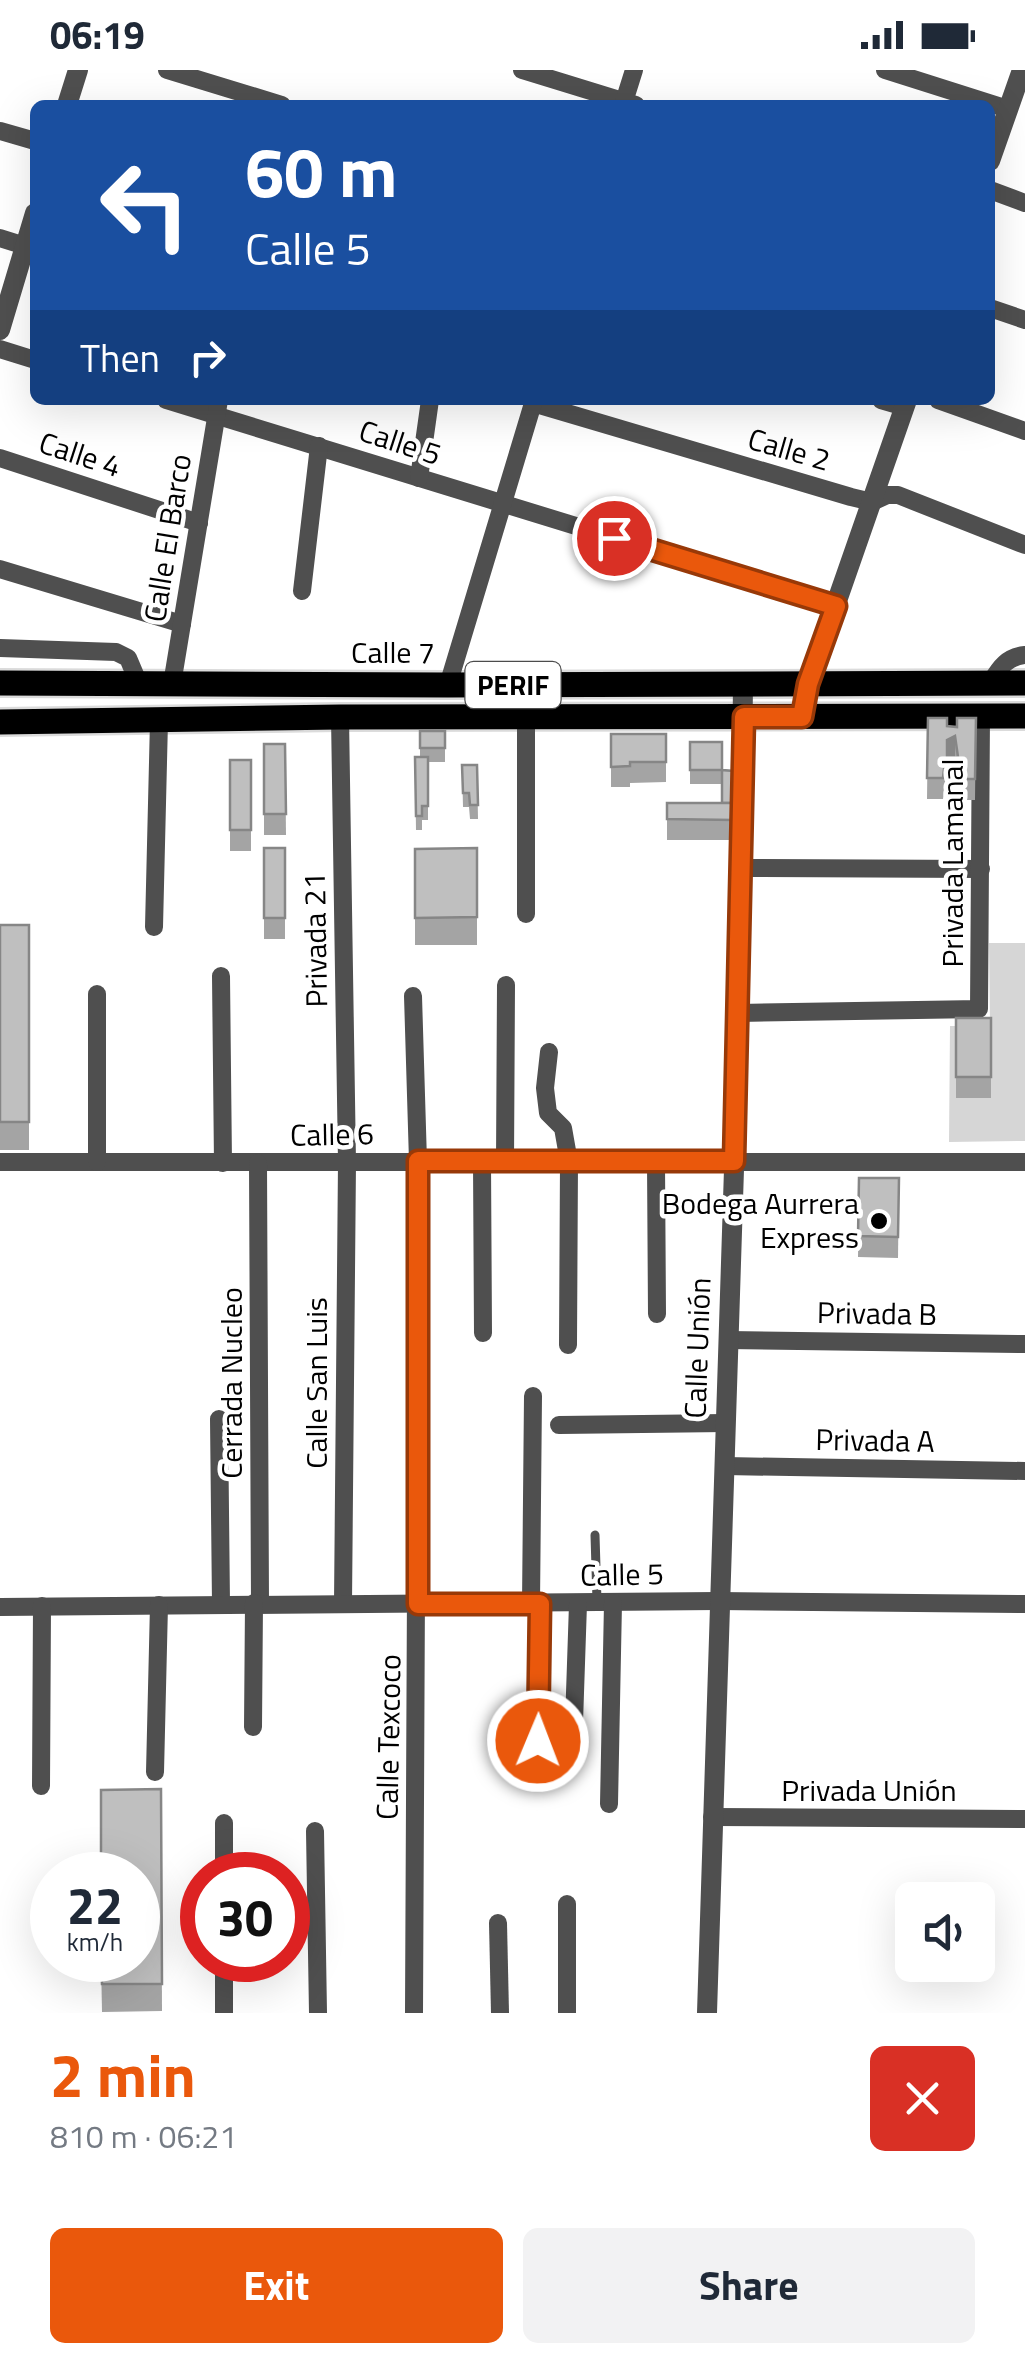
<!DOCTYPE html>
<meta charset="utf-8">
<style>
:root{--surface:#fff;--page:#f2f2f3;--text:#1f2937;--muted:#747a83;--accent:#ea580c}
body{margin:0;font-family:"Titillium Web",sans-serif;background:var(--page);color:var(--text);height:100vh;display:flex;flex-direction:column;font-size:38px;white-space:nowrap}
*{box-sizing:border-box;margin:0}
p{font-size:32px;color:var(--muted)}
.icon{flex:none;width:55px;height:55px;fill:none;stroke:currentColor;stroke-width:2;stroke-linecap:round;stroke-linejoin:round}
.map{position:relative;height:1943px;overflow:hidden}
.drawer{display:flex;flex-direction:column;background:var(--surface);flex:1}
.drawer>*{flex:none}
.hud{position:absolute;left:30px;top:30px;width:965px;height:305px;border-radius:15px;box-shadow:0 10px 40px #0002;background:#1a4fa0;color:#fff;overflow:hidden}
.buttons{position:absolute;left:895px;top:1812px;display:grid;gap:20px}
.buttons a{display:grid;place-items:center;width:100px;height:100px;border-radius:15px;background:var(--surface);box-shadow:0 10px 40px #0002;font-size:50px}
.speed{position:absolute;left:30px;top:1782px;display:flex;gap:20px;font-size:50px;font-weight:700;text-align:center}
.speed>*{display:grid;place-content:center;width:130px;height:130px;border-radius:50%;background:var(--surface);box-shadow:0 10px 40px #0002;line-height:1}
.speed small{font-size:25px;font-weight:400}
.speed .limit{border:15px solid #d22;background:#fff;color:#111}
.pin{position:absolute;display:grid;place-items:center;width:85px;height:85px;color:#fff;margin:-42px;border:5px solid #fff;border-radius:50%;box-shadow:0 2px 10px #0007}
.me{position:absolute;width:110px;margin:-55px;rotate:1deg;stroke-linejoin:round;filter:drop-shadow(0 0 8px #0008)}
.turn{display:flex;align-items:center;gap:35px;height:210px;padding:0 50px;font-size:45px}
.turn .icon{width:130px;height:130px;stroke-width:2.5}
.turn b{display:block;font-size:70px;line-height:85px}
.then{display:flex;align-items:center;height:95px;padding:0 50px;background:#0003;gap:20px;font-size:38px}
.round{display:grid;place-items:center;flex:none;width:105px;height:105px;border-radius:15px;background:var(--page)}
.headline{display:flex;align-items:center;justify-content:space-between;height:170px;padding:0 50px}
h1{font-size:60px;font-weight:700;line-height:75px;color:var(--accent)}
.button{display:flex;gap:20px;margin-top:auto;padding:20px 50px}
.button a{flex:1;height:115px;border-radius:15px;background:var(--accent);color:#fff;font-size:40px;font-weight:700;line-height:115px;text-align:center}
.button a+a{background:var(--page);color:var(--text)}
.status{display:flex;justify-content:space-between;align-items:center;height:70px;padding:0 50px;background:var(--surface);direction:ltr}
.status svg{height:28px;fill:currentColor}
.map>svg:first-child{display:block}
.green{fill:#d6d6d6}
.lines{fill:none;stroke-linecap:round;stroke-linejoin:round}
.primary-casing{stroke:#dbdbdb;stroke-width:30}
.service{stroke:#4f4f4f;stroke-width:9}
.minor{stroke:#4f4f4f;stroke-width:18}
.tertiary{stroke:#4f4f4f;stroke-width:20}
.primary{stroke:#000;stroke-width:25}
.wall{fill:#a4a4a4}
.shaded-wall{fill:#868686}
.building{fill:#bfbfbf;stroke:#868686;stroke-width:2.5;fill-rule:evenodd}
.route-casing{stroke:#983908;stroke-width:25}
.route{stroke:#ea580c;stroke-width:18}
.poi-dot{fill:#000;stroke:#fff;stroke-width:4}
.labels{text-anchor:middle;stroke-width:9;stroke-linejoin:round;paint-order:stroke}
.shield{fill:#fff;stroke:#4c4c4c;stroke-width:2.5}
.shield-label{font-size:28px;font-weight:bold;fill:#000}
.street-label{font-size:30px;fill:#000;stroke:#fff}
.poi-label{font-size:30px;fill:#000;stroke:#fff;text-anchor:end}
</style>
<div class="status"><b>06:19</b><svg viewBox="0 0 49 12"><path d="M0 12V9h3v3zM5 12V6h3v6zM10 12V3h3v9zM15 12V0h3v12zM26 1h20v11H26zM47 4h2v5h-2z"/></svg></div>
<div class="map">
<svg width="1025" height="1943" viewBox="0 0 1025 1943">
<rect width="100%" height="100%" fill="#fff"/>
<!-- green -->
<path class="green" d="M989 873H1025V1071L949 1072 950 956H990Z"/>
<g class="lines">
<!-- primary casing -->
<g class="primary-casing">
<g id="primary">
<path d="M0 613 448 615 1025 613"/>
<path d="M0 652 340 647 1025 646"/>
</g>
</g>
<!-- service -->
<path class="service" d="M595 1465 597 1531"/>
<!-- minor -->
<g class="minor">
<path d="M167 0 282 35"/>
<path d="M522 0 636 35"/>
<path d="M885 0 1008 39"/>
<path d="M623 35 634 0"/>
<path d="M0 61 35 71"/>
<path d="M990 120 1025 133"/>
<path d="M0 168 35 179"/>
<path d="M990 238 1025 250"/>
<path d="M0 279 35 290"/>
<path d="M166 330 836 536"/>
<path d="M881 330 905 337"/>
<path d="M938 330 1025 361"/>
<path d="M533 333 851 427 872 432 887 425H898L1025 475"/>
<path d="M0 388 199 453"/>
<path d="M419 408 430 330"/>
<path d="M0 499 182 554"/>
<path d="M302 521 319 376"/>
<path d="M0 578 116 582 128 588 139 614"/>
<path d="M991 612C1000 597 1007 587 1025 585"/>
<path d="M172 614 219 330"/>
<path d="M448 615 534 330"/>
<path d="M340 647 347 1092 343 1534"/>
<path d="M741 798 981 799"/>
<path d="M526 844V648"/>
<path d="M154 857 159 651"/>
<path d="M221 906 223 1093"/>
<path d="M413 926 418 1091 414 1943"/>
<path d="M739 943 979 939 981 646"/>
<path d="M549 982 545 1018 548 1043 563 1058 569 1092 568 1275"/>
<path d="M0 1092H1025"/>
<path d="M97 1092V924"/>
<path d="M482 1092 483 1263"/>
<path d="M505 1092 506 915"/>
<path d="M258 1093 260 1534"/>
<path d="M656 1093 657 1244"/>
<path d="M728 1270 1025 1274"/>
<path d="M219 1349 221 1534"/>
<path d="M559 1355 726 1353"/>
<path d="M725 1396 1025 1401"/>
<path d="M531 1534 533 1326"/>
<path d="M0 1537 718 1531 1025 1534"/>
<path d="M253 1657 254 1533"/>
<path d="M573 1682 578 1534"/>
<path d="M155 1702 159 1535"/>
<path d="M538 1705 540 1534"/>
<path d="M41 1716 42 1536"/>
<path d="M609 1734 613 1533"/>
<path d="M712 1747 1025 1749"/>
<path d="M224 1753V1805"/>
<path d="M315 1761 318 1943"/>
<path d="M498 1853 500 1943"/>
<path d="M224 1890V1943"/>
<path d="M567 1943V1834"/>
</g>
<!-- tertiary -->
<g class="tertiary">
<path d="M67 35 78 0"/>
<path d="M990 91 1022 0"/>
<path d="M0 260 35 143"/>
<path d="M802 647 808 614 907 330"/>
<path d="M707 1943 739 943 743 615"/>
</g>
<!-- primary -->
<use href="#primary" class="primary"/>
</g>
<!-- wall -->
<g class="wall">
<path d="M928 648 947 656 957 657 976 648 975 730H958V721L944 720 943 729H927Z"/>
<path d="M420 661H445V692H428V750H422V760H416L415 687H420Z"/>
<path d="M611 664H666V712L630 713V717H611Z"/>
<path d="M690 672 722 700 734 701 733 770H667V733H722V714H690Z"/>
<path d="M264 674H285L286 765H264Z"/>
<rect x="230" y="690" width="21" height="91"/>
<path d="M462 695H477L478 749H470L469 737H463Z"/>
<rect x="264" y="778" width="21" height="91"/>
<path d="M477 778V875H415V779Z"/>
<rect x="0" y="855" width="29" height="225"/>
<rect x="956" y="948" width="35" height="80"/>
<path d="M859 1108H899L898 1188 858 1187Z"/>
<path d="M161 1719 162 1941 102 1942 101 1890Z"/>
</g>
<!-- shaded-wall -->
<path class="shaded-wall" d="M955 666V687L947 691V670Z"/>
<!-- building -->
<g class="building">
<path d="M928 648H947V656L957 657V648H976L975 709H958V700L944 699 943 708H927ZM955 666 958 687 950 690V687H947V670Z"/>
<rect x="420" y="661" width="25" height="17"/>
<path d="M611 664H666V692H630V696L611 697Z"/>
<path d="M690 672H722V700L734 701 733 740V733H722V700H690Z"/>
<path d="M264 674H285L286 744H264Z"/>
<path d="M415 687H428V736H422V746H416Z"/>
<rect x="230" y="690" width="21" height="70"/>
<path d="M462 695H477L478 735H470L469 723H463Z"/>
<path d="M667 733H733V750L667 749Z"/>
<rect x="264" y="778" width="21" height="70"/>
<path d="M477 778V847L415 848V779Z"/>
<rect x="0" y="855" width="29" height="197"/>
<rect x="956" y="948" width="35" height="59"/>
<path d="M859 1108H899L898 1167 858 1166Z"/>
<path d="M161 1719 162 1914H102L101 1890H138V1805H101V1720Z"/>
</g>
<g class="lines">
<!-- route casing -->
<g class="route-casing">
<path id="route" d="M538 1671 540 1534H418V1091H734L744 647H802L808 614 836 536 614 468"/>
</g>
<!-- route -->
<use href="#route" class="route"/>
</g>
<!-- markers -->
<circle class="poi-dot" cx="879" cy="1151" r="10"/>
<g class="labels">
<!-- shield labels -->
<rect class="shield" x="465.5" y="592" width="95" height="46" rx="8"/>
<g class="shield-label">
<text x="513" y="625">PERIF</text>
</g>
<!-- street labels -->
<g class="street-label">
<text transform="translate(400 373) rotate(18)" y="10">Calle 5</text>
<text transform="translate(789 380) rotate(16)" y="10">Calle 2</text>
<text transform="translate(80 385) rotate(18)" y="10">Calle 4</text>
<text transform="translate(168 468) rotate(-81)" y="10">Calle El Barco</text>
<text x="393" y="593">Calle 7</text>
<text transform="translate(953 793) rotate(-90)" y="10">Privada Lamanal</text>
<text transform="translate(316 870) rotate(-91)" y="10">Privada 21</text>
<text transform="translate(332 1065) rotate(-1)" y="10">Calle 6</text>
<text transform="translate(877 1244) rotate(1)" y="10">Privada B</text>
<text transform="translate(698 1278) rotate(-88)" y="10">Calle Unión</text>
<text transform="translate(232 1313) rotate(-90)" y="10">Cerrada Nucleo</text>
<text transform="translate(317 1313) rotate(-90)" y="10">Calle San Luis</text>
<text transform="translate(875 1371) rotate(1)" y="10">Privada A</text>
<text transform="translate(622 1505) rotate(-1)" y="10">Calle 5</text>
<text transform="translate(389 1667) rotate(-89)" y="10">Calle Texcoco</text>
<text x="869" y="1731">Privada Unión</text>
</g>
<!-- poi labels -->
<g class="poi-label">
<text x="859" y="1144">Bodega Aurrera<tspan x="859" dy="34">Express</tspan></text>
</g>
</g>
</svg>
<div class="buttons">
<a><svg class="icon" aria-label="sound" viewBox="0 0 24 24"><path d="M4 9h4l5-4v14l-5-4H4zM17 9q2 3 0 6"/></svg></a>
</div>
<div class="speed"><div>22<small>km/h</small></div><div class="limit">30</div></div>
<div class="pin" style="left:614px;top:468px;background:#d93025"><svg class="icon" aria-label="arrive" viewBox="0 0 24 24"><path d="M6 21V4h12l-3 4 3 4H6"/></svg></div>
<svg class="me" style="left:538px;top:1671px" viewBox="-20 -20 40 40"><circle r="17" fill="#ea580c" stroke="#fff" stroke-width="3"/><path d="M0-11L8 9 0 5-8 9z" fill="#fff"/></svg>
<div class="hud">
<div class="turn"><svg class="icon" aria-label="left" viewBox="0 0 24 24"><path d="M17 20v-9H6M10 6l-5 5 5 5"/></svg><div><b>60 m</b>Calle 5</div></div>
<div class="then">Then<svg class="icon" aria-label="right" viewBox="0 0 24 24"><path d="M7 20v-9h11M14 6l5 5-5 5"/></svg></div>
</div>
</div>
<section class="drawer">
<div class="headline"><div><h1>2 min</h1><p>810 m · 06:21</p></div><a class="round" style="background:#d93025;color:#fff"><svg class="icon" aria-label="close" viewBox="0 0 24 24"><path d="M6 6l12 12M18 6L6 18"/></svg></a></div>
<div class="button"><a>Exit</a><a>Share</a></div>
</section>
